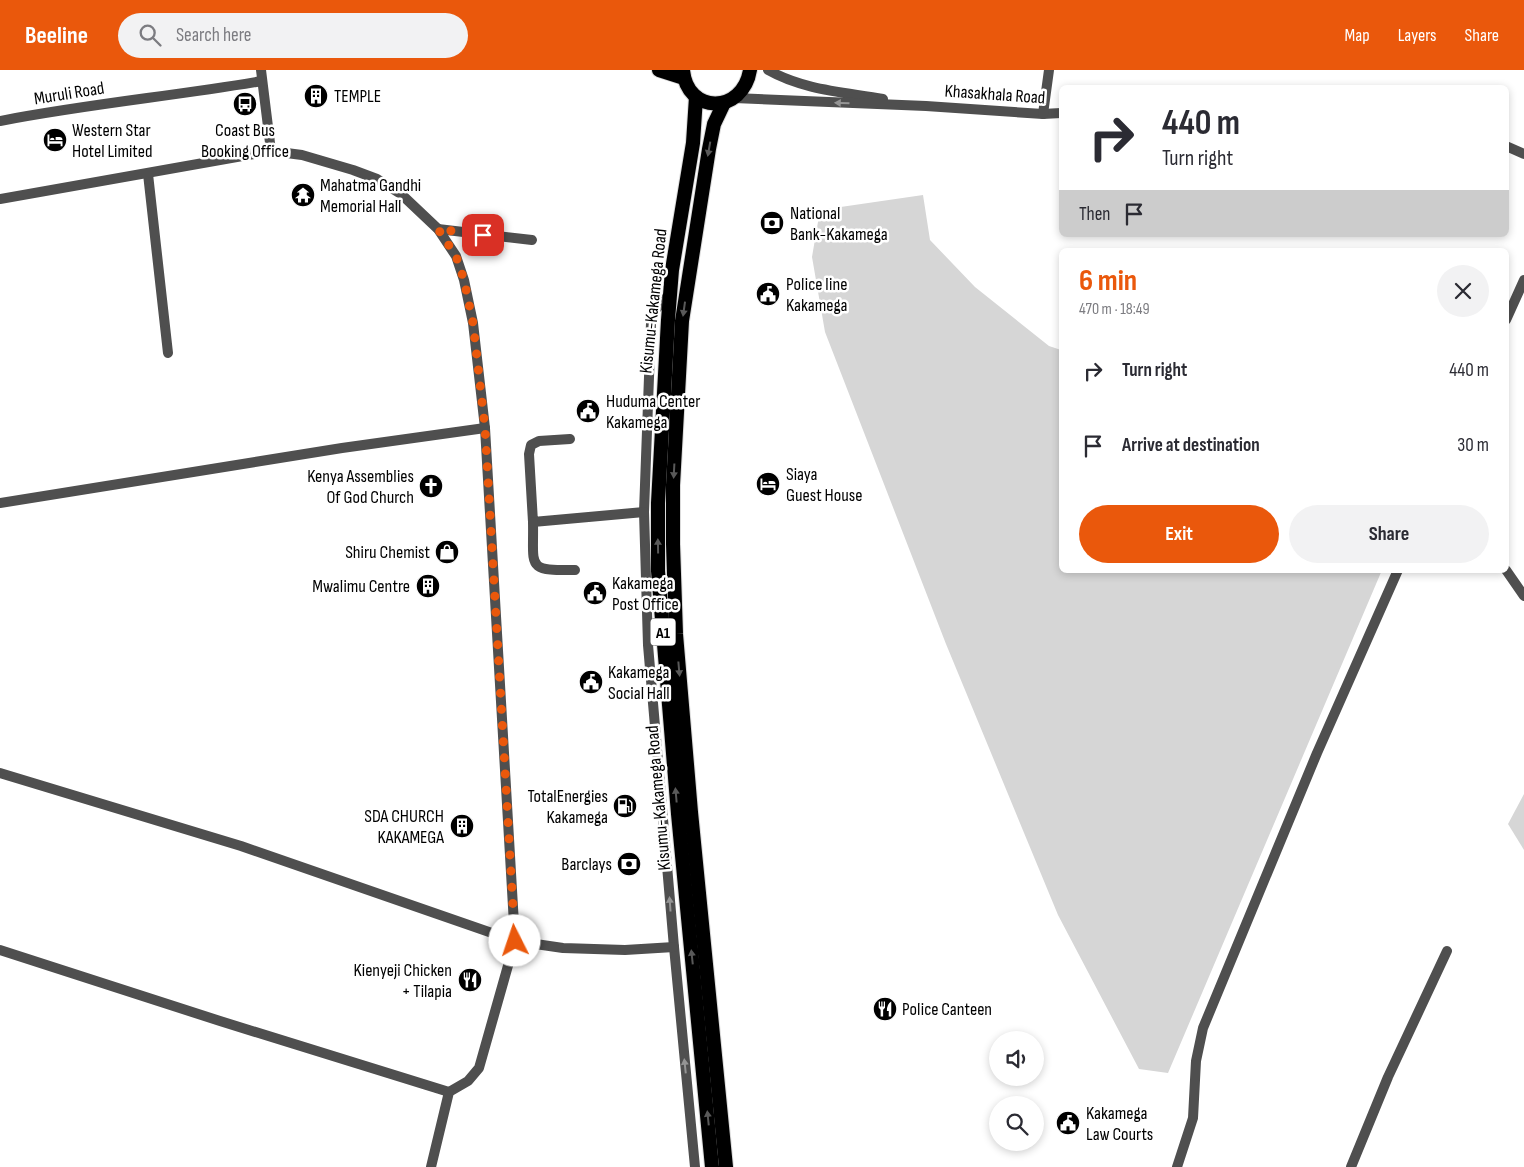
<!DOCTYPE html>
<meta charset="utf-8">
<style>
:root{--surface:#fff;--page:#f2f2f3;--text:#2b2b33;--muted:#7c7c81;--accent:#ea580c}
body{margin:0;font-family:"Sofia Sans Condensed",sans-serif;background:var(--page);color:var(--text);height:100vh;display:flex;flex-direction:column;font-size:19px;white-space:nowrap}
*{box-sizing:border-box;margin:0}
p{font-size:16px;color:var(--muted)}
.icon{flex:none;width:28px;height:28px;fill:none;stroke:currentColor;stroke-width:2;stroke-linecap:round;stroke-linejoin:round}
.map{position:relative;flex:1;overflow:hidden}
.sheet{position:absolute;left:1059px;top:178px;width:450px;height:325px;display:flex;flex-direction:column;background:var(--surface);border-radius:8px;box-shadow:0 2px 8px #0003}
.sheet>*{flex:none}
.guide{position:absolute;left:1059px;top:15px;width:450px;height:152px;border-radius:8px;box-shadow:0 2px 8px #0003;background:#fff;color:var(--text);overflow:hidden}
.fabs{position:absolute;left:989px;top:961px;display:grid;gap:10px}
.fabs a{display:grid;place-items:center;width:55px;height:55px;border-radius:50%;background:var(--surface);box-shadow:0 2px 8px #0003;font-size:25px}
.pin{position:absolute;display:grid;place-items:center;width:42px;height:42px;color:#fff;margin:-21px;border-radius:10px;box-shadow:0 2px 8px #0006}
.me{position:absolute;width:55px;margin:-28px;rotate:356deg;stroke-linejoin:round;filter:drop-shadow(0 0 4px #0008)}
.turn{display:flex;align-items:center;gap:18px;height:105px;padding:0 20px;font-size:22px}
.turn .icon{width:65px;height:65px;stroke-width:2.5}
.turn b{display:block;font-size:35px;line-height:42px}
.then{display:flex;align-items:center;height:48px;padding:0 20px;background:#0003;gap:10px;font-size:19px}
.round{display:grid;place-items:center;flex:none;width:52px;height:52px;border-radius:26px;background:var(--page)}
.head{display:flex;align-items:center;justify-content:space-between;height:85px;padding:0 20px}
h1{font-size:30px;font-weight:700;line-height:38px;color:var(--accent)}
.action{display:flex;gap:10px;margin-top:auto;padding:10px 20px}
.action a{flex:1;height:58px;border-radius:30px;background:var(--accent);color:#fff;font-size:20px;font-weight:700;line-height:58px;text-align:center}
.action a+a{background:var(--page);color:var(--text)}
ul{padding:0;list-style:none}
li{display:flex;align-items:center;gap:15px;height:75px;padding:0 20px}
li div{flex:1}
li b{display:block;font-size:19px}
li em{font-style:normal}
header{display:flex;align-items:center;gap:30px;box-sizing:border-box;height:70px;padding:0 25px;background:var(--accent);color:#fff}
header strong{font-size:24px}
nav{display:flex;gap:28px;margin-inline-start:auto;font-size:18px}
.search{width:350px;height:45px;background:var(--page);display:flex;align-items:center;gap:12px;box-sizing:border-box;padding:0 18px;border-radius:28px;color:var(--muted);font-size:19px}
.map>svg:first-child{display:block}
.green{fill:#d6d6d6}
.lines{fill:none;stroke-linecap:round;stroke-linejoin:round}
.trunk-casing{stroke:#dbdbdb;stroke-width:16}
.minor{stroke:#4f4f4f;stroke-width:10}
.trunk{stroke:#000;stroke-width:14}
.oneway{fill:#959595}
.oneway2{fill:#595959}
.route{stroke:#ea580c;stroke-width:9;stroke-dasharray:0 16.2}
.labels{text-anchor:middle;stroke-width:5;stroke-linejoin:round;paint-order:stroke}
.shield{fill:#fff;stroke:#4c4c4c;stroke-width:1}
.shield-label{font-size:16px;font-weight:bold;fill:#000}
.street-label{font-size:18px;fill:#000;stroke:#fff}
.poi-label{font-size:18px;fill:#000;stroke:#fff;text-anchor:start}
</style>
<header>
<strong>Beeline</strong>
<div class="search"><svg class="icon" aria-label="search" viewBox="0 0 24 24"><circle cx="10" cy="10" r="6"/><path d="M15 15l6 6"/></svg>Search here</div>
<nav><a>Map</a><a>Layers</a><a>Share</a></nav>
</header>
<div class="map">
<svg width="1524" height="1097" viewBox="0 0 1524 1097">
<rect width="100%" height="100%" fill="#fff"/>
<!-- green -->
<g class="green">
<path d="M923 125 930 170 975 217 1049 276 1061 280V500H1382L1168 1003 1139 999 1058 845 946 574 825 262 812 187 820 140Z"/>
<path d="M1524 724V780L1508 754Z"/>
</g>
<g class="lines">
<!-- trunk casing -->
<g class="trunk-casing">
<g id="trunk">
<path d="M659 0 684 8"/>
<path d="M683 0C687 45 743 44 750 0"/>
<path d="M696 27 693 73 672 200 668 250 658 433V501L678 744 712 1097"/>
<path d="M724 33 714 54 709 79 682 251 673 415V474L676 564 691 742 726 1097"/>
</g>
</g>
<!-- minor -->
<g class="minor">
<path d="M261 0 271 81 302 85 353 100 377 109 401 124 438 159 456 186 464 210 473 253 485 358 515 871 479 998 468 1011 449 1022 431 1097"/>
<path d="M768 0C803 20 844 22 883 29"/>
<path d="M734 28 926 36 1043 44 1061 43"/>
<path d="M1043 44 1049 0"/>
<path d="M0 51C87 34 175 26 262 11"/>
<path d="M1506 76 1524 84"/>
<path d="M148 104 168 283"/>
<path d="M0 129 271 81"/>
<path d="M438 159 532 170"/>
<path d="M670 224 654 241 651 253 644 442 648 575 674 877 695 1097"/>
<path d="M1506 250 1524 210"/>
<path d="M570 369 539 371 531 375 529 384 533 452 644 442"/>
<path d="M0 433 342 378 485 358"/>
<path d="M533 452C534 497 525 501 575 500"/>
<path d="M1506 500 1524 526"/>
<path d="M0 703 241 776 515 871 563 878 625 880 674 877"/>
<path d="M0 880 220 951 449 1022"/>
<path d="M1177 1097 1193 1048 1196 991 1203 958 1317 683 1398 500"/>
<path d="M1351 1097 1388 1007 1447 881"/>
</g>
<!-- trunk -->
<use href="#trunk" class="trunk"/>
</g>
<!-- one-way arrows -->
<defs><path id="oneway-solid" d="M-6-.8H1V-3.2L6.5 0L1 3.2V.8H-6Z" transform="scale(1.25)"/></defs>
<g class="oneway">
<use href="#oneway-solid" transform="translate(842 33) rotate(-178)"/>
<use href="#oneway-solid" transform="translate(670 834) rotate(-94)"/>
<use href="#oneway-solid" transform="translate(685 996) rotate(-96)"/>
</g>
<g class="oneway2">
<use href="#oneway-solid" transform="translate(709 79) rotate(100)"/>
<use href="#oneway-solid" transform="translate(684 239) rotate(98)"/>
<use href="#oneway-solid" transform="translate(674 401) rotate(93)"/>
<use href="#oneway-solid" transform="translate(658 476) rotate(-91)"/>
<use href="#oneway-solid" transform="translate(679 599) rotate(85)"/>
<use href="#oneway-solid" transform="translate(676 725) rotate(-95)"/>
<use href="#oneway-solid" transform="translate(692 887) rotate(-96)"/>
<use href="#oneway-solid" transform="translate(708 1048) rotate(-96)"/>
</g>
<g class="lines">
<!-- route -->
<path class="route" d="M483 165 438 159 456 186 464 210 473 253 485 358 515 871"/>
</g>
<!-- icons -->
<defs>
<g id="building-disc" transform="scale(1.25)"><circle r="9.5" fill="#000" stroke="#fff"/><path d="M-4-6H4V6H1V3H-1V6H-4ZM-2.5-4.3h1.7v1.8h-1.7ZM.8-4.3h1.7v1.8H.8ZM-2.5-1h1.7V.8h-1.7ZM.8-1h1.7V.8H.8Z" fill="#fff"/></g>
<g id="bus-disc" transform="scale(1.25)"><circle r="9.5" fill="#000" stroke="#fff"/><path d="M-5-6H5V4H4V6H2V4H-2V6H-4V4H-5ZM-3.5-4V0h7V-4ZM-3.5 1.2v1.5H-2V1.2ZM2 1.2v1.5H3.5V1.2Z" fill="#fff"/></g>
<g id="hotel-disc" transform="scale(1.25)"><circle r="9.5" fill="#000" stroke="#fff"/><path d="M-6-4.5h1.5V1H6V5H4.5V3h-9V5H-6ZM-4 0a1.8 1.8 0 1 1 3.6 0ZM.5 0V-2.5h3Q6-2.5 6 0Z" fill="#fff"/></g>
<g id="temple-disc" transform="scale(1.25)"><circle r="9.5" fill="#000" stroke="#fff"/><path d="M0-6L5-2H3V0L6.5 2.5H4V6H1.5V3h-3V6H-4V2.5H-6.5L-3 0V-2H-5Z" fill="#fff"/></g>
<g id="bank-disc" transform="scale(1.25)"><circle r="9.5" fill="#000" stroke="#fff"/><path d="M-6-4H6V4H-6ZM0-2.3a2.3 2.3 0 1 0 0 4.6a2.3 2.3 0 1 0 0-4.6Z" fill="#fff"/></g>
<g id="civic-disc" transform="scale(1.25)"><circle r="9.5" fill="#000" stroke="#fff"/><path d="M-.6-6.5H3V-4.5H.6V-3L4-1V1h2V6H-6V1h2V-1L-.6-3ZM-1.2 2.5V6h2.4V2.5Z" fill="#fff"/></g>
<g id="church-disc" transform="scale(1.25)"><circle r="9.5" fill="#000" stroke="#fff"/><path d="M-1.2-6h2.4v3.5h3.3v2.4h-3.3V6h-2.4V-.1h-3.3v-2.4h3.3Z" fill="#fff"/></g>
<g id="shop-disc" transform="scale(1.25)"><circle r="9.5" fill="#000" stroke="#fff"/><path d="M-5-2.5h2.3a2.7 3.5 0 0 1 5.4 0H5L5.5 6h-11ZM-1.5-2.5h3a1.5 2.3 0 0 0-3 0Z" fill="#fff"/></g>
<g id="fuel-disc" transform="scale(1.25)"><circle r="9.5" fill="#000" stroke="#fff"/><path d="M-5.5-6h7V0h2V4h1.3V-2.5L3-4.5l.8-.8L6-3V5H2.5V1h-1V6h-7ZM-4.2-4.7v3.2H.2V-4.7Z" fill="#fff"/></g>
<g id="restaurant-disc" transform="scale(1.25)"><circle r="9.5" fill="#000" stroke="#fff"/><path d="M-5-6h1v4h1v-4h1v4h1v-4h1v5L-1.5 .5V6h-2V.5L-5-1ZM5-6V6H3V1.5H1.5Q1.5-4 5-6Z" fill="#fff"/></g>
</defs>
<g fill-rule="evenodd">
<use href="#building-disc" x="316" y="26"/>
<use href="#bus-disc" x="245" y="34"/>
<use href="#hotel-disc" x="55" y="70"/>
<use href="#temple-disc" x="303" y="125"/>
<use href="#bank-disc" x="772" y="153"/>
<use href="#civic-disc" x="768" y="224"/>
<use href="#civic-disc" x="588" y="341"/>
<use href="#hotel-disc" x="768" y="414"/>
<use href="#church-disc" x="431" y="416"/>
<use href="#shop-disc" x="447" y="482"/>
<use href="#building-disc" x="428" y="516"/>
<use href="#civic-disc" x="595" y="523"/>
<use href="#civic-disc" x="591" y="612"/>
<use href="#fuel-disc" x="625" y="736"/>
<use href="#building-disc" x="462" y="756"/>
<use href="#bank-disc" x="629" y="794"/>
<use href="#restaurant-disc" x="470" y="910"/>
<use href="#restaurant-disc" x="885" y="939"/>
<use href="#civic-disc" x="1068" y="1053"/>
</g>
<g class="labels">
<!-- shield labels -->
<rect class="shield" x="650.5" y="548.5" width="25" height="27" rx="4"/>
<g class="shield-label">
<text x="663" y="568">A1</text>
</g>
<!-- street labels -->
<g class="street-label">
<text transform="translate(69 23) rotate(-9)" y="6">Muruli Road</text>
<text transform="translate(995 24) rotate(4)" y="6">Khasakhala Road</text>
<text transform="translate(653 231) rotate(-84)" y="6">Kisumu-Kakamega Road</text>
<text transform="translate(658 728) rotate(-95)" y="6">Kisumu-Kakamega Road</text>
</g>
<!-- poi labels -->
<g class="poi-label">
<text x="334" y="32">TEMPLE</text>
<text x="72" y="66">Western Star<tspan x="72" dy="21">Hotel Limited</tspan></text>
<text x="245" y="66" text-anchor="middle">Coast Bus<tspan x="245" dy="21">Booking Office</tspan></text>
<text x="320" y="121">Mahatma Gandhi<tspan x="320" dy="21">Memorial Hall</tspan></text>
<text x="790" y="149">National<tspan x="790" dy="21">Bank-Kakamega</tspan></text>
<text x="786" y="220">Police line<tspan x="786" dy="21">Kakamega</tspan></text>
<text x="606" y="337">Huduma Center<tspan x="606" dy="21">Kakamega</tspan></text>
<text x="786" y="410">Siaya<tspan x="786" dy="21">Guest House</tspan></text>
<text x="414" y="412" text-anchor="end">Kenya Assemblies<tspan x="414" dy="21">Of God Church</tspan></text>
<text x="430" y="488" text-anchor="end">Shiru Chemist</text>
<text x="612" y="519">Kakamega<tspan x="612" dy="21">Post Office</tspan></text>
<text x="410" y="522" text-anchor="end">Mwalimu Centre</text>
<text x="608" y="608">Kakamega<tspan x="608" dy="21">Social Hall</tspan></text>
<text x="608" y="732" text-anchor="end">TotalEnergies<tspan x="608" dy="21">Kakamega</tspan></text>
<text x="444" y="752" text-anchor="end">SDA CHURCH<tspan x="444" dy="21">KAKAMEGA</tspan></text>
<text x="612" y="800" text-anchor="end">Barclays</text>
<text x="452" y="906" text-anchor="end">Kienyeji Chicken<tspan x="452" dy="21">+ Tilapia</tspan></text>
<text x="902" y="945">Police Canteen</text>
<text x="1086" y="1049">Kakamega<tspan x="1086" dy="21">Law Courts</tspan></text>
</g>
</g>
</svg>
<div class="fabs">
<a><svg class="icon" aria-label="sound" viewBox="0 0 24 24"><path d="M4 9h4l5-4v14l-5-4H4zM17 9q2 3 0 6"/></svg></a>
<a><svg class="icon" aria-label="search" viewBox="0 0 24 24"><circle cx="10" cy="10" r="6"/><path d="M15 15l6 6"/></svg></a>
</div>
<div class="pin" style="left:483px;top:165px;background:#d93025"><svg class="icon" aria-label="arrive" viewBox="0 0 24 24"><path d="M6 21V4h12l-3 4 3 4H6"/></svg></div>
<svg class="me" style="left:515px;top:871px" viewBox="-20 -20 40 40"><circle r="19" fill="#fff"/><path d="M0-13L10 11 0 6-10 11z" fill="#ea580c"/></svg>
<div class="guide">
<div class="turn"><svg class="icon" aria-label="right" viewBox="0 0 24 24"><path d="M7 20v-9h11M14 6l5 5-5 5"/></svg><div><b>440 m</b>Turn right</div></div>
<div class="then">Then<svg class="icon" aria-label="arrive" viewBox="0 0 24 24"><path d="M6 21V4h12l-3 4 3 4H6"/></svg></div>
</div>
<section class="sheet">
<div class="head"><div><h1>6 min</h1><p>470 m · 18:49</p></div><a class="round"><svg class="icon" aria-label="close" viewBox="0 0 24 24"><path d="M6 6l12 12M18 6L6 18"/></svg></a></div>
<ul>
<li><svg class="icon" aria-label="right" viewBox="0 0 24 24"><path d="M7 20v-9h11M14 6l5 5-5 5"/></svg><div><b>Turn right</b></div><em>440 m</em></li>
<li><svg class="icon" aria-label="arrive" viewBox="0 0 24 24"><path d="M6 21V4h12l-3 4 3 4H6"/></svg><div><b>Arrive at destination</b></div><em>30 m</em></li>
</ul>
<div class="action"><a>Exit</a><a>Share</a></div>
</section>
</div>
